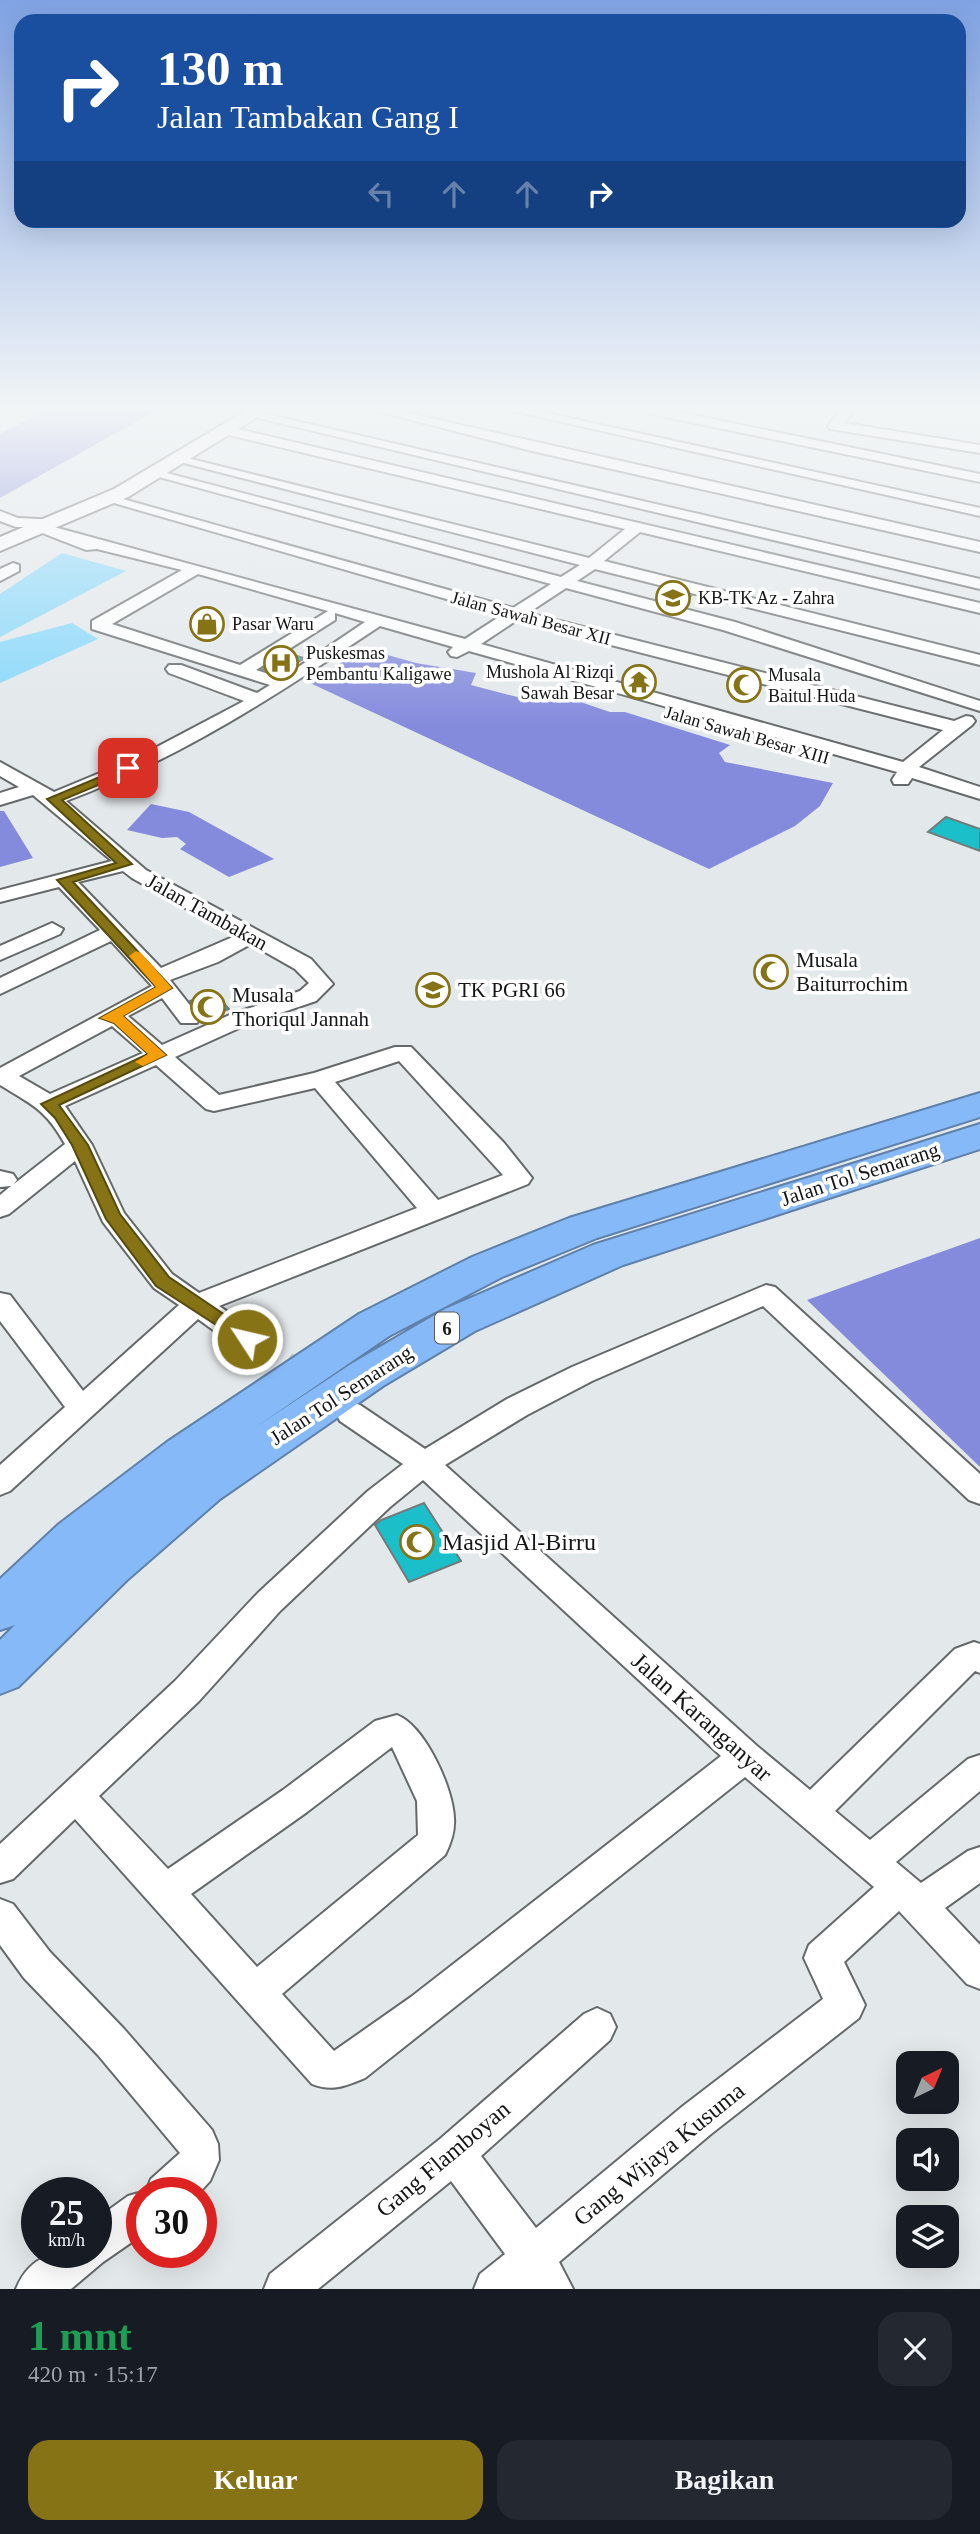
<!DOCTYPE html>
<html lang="id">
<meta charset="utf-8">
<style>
:root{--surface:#171b24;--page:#242831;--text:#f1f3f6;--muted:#9ea1a6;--accent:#857316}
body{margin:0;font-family:"Times New Roman",serif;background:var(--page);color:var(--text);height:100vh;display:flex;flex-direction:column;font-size:26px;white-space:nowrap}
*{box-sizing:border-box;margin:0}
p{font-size:23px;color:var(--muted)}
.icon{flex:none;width:38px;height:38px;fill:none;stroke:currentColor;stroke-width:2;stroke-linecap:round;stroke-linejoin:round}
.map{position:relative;height:2289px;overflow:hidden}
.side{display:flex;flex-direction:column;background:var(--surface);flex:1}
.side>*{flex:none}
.banner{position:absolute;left:14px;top:14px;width:952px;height:214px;border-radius:21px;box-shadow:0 7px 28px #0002;background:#1a4fa0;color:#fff;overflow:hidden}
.needle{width:46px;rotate:43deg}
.fabs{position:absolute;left:896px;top:2051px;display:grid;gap:14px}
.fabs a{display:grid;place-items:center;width:63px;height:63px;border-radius:14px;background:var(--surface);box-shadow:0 7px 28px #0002;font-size:35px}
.speed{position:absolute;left:21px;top:2177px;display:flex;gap:14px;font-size:35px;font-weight:700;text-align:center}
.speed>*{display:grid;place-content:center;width:91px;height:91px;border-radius:50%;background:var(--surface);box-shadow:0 7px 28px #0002;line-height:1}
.speed small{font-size:18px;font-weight:400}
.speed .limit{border:10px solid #d22;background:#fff;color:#111}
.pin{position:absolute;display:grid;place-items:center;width:60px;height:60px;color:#fff;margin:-30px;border-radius:14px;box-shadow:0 4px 10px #0006}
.me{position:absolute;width:77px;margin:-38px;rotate:305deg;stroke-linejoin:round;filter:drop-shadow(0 0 5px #0008)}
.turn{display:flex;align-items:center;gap:24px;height:147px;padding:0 28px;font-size:32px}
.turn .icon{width:91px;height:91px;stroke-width:2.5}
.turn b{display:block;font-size:49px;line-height:60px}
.lanes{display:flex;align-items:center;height:66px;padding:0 28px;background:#0003;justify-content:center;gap:35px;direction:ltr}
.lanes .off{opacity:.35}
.round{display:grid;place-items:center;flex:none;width:74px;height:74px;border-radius:21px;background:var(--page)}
.summary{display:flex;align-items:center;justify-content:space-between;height:119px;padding:0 28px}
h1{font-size:42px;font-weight:600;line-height:52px;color:#1e9e55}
.cta{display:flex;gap:14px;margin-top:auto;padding:14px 28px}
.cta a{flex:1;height:80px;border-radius:21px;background:var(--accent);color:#fff;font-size:28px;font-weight:600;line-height:80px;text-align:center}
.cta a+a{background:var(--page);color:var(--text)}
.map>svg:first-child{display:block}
.green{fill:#85d7fb}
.water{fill:#848adc}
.building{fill:#1abfc9;stroke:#747979;stroke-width:2}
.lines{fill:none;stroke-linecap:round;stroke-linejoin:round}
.street-tunnel{stroke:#c4c8ca;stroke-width:30;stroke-dasharray:30 15;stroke-linecap:butt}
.street-casing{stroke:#65696a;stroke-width:4}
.secondary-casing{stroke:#65696a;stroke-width:4}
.highway-casing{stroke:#5e80a9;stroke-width:4}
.street{fill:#fff;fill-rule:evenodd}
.secondary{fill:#fff;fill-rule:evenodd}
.highway{fill:#85b9f7;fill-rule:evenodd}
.route{fill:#857316;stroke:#564b0e;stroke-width:2}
.slow{fill:#f59e0b}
.labels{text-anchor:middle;stroke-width:7;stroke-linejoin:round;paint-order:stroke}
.far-poi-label{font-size:18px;fill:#151617;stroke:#fff;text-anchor:start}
.far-street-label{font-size:18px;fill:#151617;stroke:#fff}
.shield{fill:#fff;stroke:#5b5c5d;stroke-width:2}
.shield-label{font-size:19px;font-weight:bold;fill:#151617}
.street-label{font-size:21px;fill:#151617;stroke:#fff}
.poi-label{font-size:21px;fill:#151617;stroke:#fff;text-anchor:start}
.near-poi-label{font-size:24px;fill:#151617;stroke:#fff;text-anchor:start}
.near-street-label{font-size:24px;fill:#151617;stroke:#fff}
</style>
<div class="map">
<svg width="980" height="2289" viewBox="0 0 980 2289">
<rect width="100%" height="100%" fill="#e3e8ea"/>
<!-- green -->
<g class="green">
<path d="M62 553 126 571 0 637V594Z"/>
<path d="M72 623 98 639 0 683V642Z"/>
</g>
<!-- water -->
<g class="water">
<path d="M46 410H157L0 498V434Z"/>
<path d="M363 648 416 663 476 673 471 685 521 698 536 691 551 692 610 712H625L730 745 719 753 725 762 833 783 820 806 795 826 709 869 310 683Z"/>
<path d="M151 804 189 812 274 859 229 877 180 849 186 844 177 837 162 838 127 830Z"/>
<path d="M0 811H4L33 858 0 867Z"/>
<path d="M980 1238V1467L807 1300Z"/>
</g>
<!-- building -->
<g class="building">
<path d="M668 590 691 596 680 605 656 599Z"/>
<path d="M287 653 304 658 281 674 263 669Z"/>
<path d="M946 817 980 829V851L928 832Z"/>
<path d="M215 993 229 1009 203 1018 190 1001Z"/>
<path d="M424 1503 461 1561 409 1582 375 1525 381 1520Z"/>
</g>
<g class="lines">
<!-- street-tunnel -->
<path class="street-tunnel" d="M247 1339 309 1384"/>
<!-- street casing -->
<g class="street-casing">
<g id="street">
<path d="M249 410 980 579V589L254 417 249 416Z"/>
<path d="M373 410H395L980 542V552L532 451Z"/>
<path d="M509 410H533L980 508V516Z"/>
<path d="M644 410H669L980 474V482L651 414Z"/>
<path d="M840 410 852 413 844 423 980 445V453L830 429 828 426Z"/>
<path d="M225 426 980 603V613L640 532 604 561 980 655V665L595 569 577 581 735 622 980 701V711L723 630 566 588 528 613 954 721 966 716 972 717 975 721 972 725 919 767 980 787V799L912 778 908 784H894L892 780 897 772 469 651 457 657 451 656 448 652 453 647 380 626C278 694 183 757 66 801L146 870 311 959 333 984 316 1001 248 1024 175 1057 219 1095 314 1073 395 1047H411L504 1143 532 1178 528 1184 219 1306 257 1332 261 1339 257 1346C235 1352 215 1330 198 1319L10 1491 0 1495V1465L65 1407 0 1321V1293L10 1295 83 1391 179 1305 154 1288 103 1222 75 1161 9 1214 0 1217V1195L11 1186 0 1187V1171L13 1174 17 1180 14 1184 65 1144C46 1110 33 1105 0 1085V1068L152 986 111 941 0 994V978L100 930 59 887 0 902V890L112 861 33 795 0 805V793L19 787 0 776V762L54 792 136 758 244 701 169 673 166 669 169 665H181L257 693 270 685 92 629V621L182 570 97 549 86 550 37 531 35 527H16L0 521V511L18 518 59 520 62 523 54 527 465 639 502 615 100 499 102 496H112L513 608 551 584 148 474 155 470 561 577 580 565 172 460 179 456 589 558 625 529 220 433V427ZM198 574 328 611 240 665 112 624ZM335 613 365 622 282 678 256 670 335 620ZM517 620 537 626 943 730 903 762 481 644ZM123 871 132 878 235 936 161 968 78 882ZM251 944 295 969 309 983 300 991 232 1014 162 1045 128 1016 162 998 181 1023H197L200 1018 170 980 218 962ZM112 1026 143 1053 50 1094 19 1076ZM399 1061 503 1175 438 1200 335 1082ZM156 1065 206 1109 214 1111 315 1088 417 1208 199 1293 172 1274 124 1213 92 1145 65 1106Z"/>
<path d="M13 563 19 565V571L0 581V569Z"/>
<path d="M52 923 63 929 60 934 0 960V946Z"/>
<path d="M766 1285 775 1287 980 1474V1504L969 1500 763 1306 592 1381 527 1415 445 1465 757 1746 810 1790 955 1649 974 1642 980 1644V1673L975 1671 835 1811 870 1840 968 1759 980 1755V1791L896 1862 921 1883 968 1851 980 1847V1883L945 1908 980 1945V1989L967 1984 899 1911 844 1962 865 2005 859 2018 711 2134 559 2262 573 2289H474L480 2274 505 2254 451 2181 318 2289H264L270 2274 440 2139 584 2014 597 2008 610 2014 616 2027 610 2040 481 2156 536 2228 683 2106 823 1999 804 1958 809 1945 874 1887 745 1777 365 2078C345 2086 333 2092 312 2084L75 1819 13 1879 0 1883V1844L175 1681 258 1593 368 1491 403 1464 340 1421 336 1413 340 1405 350 1402 360 1405 425 1449 507 1399 572 1367ZM423 1480 721 1756 411 1997 334 2051 282 1994 445 1855C451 1843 455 1831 454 1818 453 1788 425 1726 397 1715L375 1721 283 1790 168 1869 99 1796 199 1701 280 1611 390 1507ZM392 1747 417 1801 418 1835 257 1967 191 1894 307 1812Z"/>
<path d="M0 1899 13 1904 50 1952 124 2029 212 2130 218 2144 219 2160 210 2181 199 2193H142V2235L103 2262 71 2289H16C32 2250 60 2252 96 2252V2219L128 2196 146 2191 151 2179 180 2153 98 2055 24 1978 0 1945Z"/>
</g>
</g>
<!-- secondary casing -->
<g class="secondary-casing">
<path id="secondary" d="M247 410H269L128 497 0 551V537L114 489Z"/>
</g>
<!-- highway casing -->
<g class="highway-casing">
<path id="highway" d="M980 1093V1117L597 1238 502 1277 389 1336 253 1429 351 1364 445 1309 593 1245 980 1124V1149L623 1265 475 1331 383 1386 220 1499 127 1580 18 1687 0 1694V1640L15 1625 0 1630V1579L59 1524 167 1442 359 1314 472 1257 569 1218Z"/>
</g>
<!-- street -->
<use href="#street" class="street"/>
<!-- secondary -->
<use href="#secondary" class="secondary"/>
<!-- highway -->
<use href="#highway" class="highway"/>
</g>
<!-- sky -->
<linearGradient id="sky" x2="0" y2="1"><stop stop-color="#80a3e3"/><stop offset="0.56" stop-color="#f2f5f6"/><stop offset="1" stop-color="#f2f5f6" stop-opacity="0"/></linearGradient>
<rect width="980" height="730" fill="url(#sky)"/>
<!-- route -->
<path class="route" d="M128 765 134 768 132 771 62 800 132 864 73 882 172 988 123 1016 166 1055 59 1105 88 1145 120 1214 169 1277 253 1334 256 1339 253 1343 247 1345 156 1286 106 1219 72 1145 55 1118 41 1104 148 1054 114 1023 100 1018 156 987 57 880 116 863 47 799Z"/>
<!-- slow -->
<path class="slow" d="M136 951 141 953 172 988 123 1016 166 1055 143 1066 135 1062 148 1054 114 1023 100 1018 156 987 129 956Z"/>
<!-- icons -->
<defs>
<g id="school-ring" transform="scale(1.75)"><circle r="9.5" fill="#fff" stroke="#857316" stroke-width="1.5"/><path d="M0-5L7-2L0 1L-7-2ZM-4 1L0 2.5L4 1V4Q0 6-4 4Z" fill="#857316"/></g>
<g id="shop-ring" transform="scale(1.75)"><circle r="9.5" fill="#fff" stroke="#857316" stroke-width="1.5"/><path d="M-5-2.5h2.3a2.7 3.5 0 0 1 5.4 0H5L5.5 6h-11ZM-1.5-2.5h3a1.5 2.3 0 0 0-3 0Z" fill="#857316"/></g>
<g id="hospital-ring" transform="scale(1.75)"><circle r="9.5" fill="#fff" stroke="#857316" stroke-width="1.5"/><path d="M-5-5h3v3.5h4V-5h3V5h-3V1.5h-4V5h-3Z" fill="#857316"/></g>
<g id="temple-ring" transform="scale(1.75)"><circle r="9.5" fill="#fff" stroke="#857316" stroke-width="1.5"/><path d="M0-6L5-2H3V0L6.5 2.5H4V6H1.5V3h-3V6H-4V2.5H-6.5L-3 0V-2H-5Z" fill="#857316"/></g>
<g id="mosque-ring" transform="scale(1.75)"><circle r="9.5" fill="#fff" stroke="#857316" stroke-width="1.5"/><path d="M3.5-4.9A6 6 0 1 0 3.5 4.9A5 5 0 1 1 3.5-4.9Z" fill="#857316"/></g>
</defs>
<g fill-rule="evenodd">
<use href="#school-ring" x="673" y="598"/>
<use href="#shop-ring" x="207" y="624"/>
<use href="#hospital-ring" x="281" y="663"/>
<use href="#temple-ring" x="639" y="682"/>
<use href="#mosque-ring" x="744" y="685"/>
<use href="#mosque-ring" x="771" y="972"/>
<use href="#school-ring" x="433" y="990"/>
<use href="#mosque-ring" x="208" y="1007"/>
<use href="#mosque-ring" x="417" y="1542"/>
</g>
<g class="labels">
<!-- far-poi labels -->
<g class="far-poi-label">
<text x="698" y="604">KB-TK Az - Zahra</text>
<text x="232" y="630">Pasar Waru</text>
<text x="306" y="659">Puskesmas<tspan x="306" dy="21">Pembantu Kaligawe</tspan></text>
<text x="614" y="678" text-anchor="end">Mushola Al Rizqi<tspan x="614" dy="21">Sawah Besar</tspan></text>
<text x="768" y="681">Musala<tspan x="768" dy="21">Baitul Huda</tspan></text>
</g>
<!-- far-street labels -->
<g class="far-street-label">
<text transform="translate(531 618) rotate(15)" y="6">Jalan Sawah Besar XII</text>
<text transform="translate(747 735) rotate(16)" y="6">Jalan Sawah Besar XIII</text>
</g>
<!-- shield labels -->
<rect class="shield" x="435" y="1312.5" width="24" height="31" rx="5"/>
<g class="shield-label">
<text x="447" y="1335">6</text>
</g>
<!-- street labels -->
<g class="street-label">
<text transform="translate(207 912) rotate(29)" y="7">Jalan Tambakan</text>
<text transform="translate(860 1174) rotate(-18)" y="7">Jalan Tol Semarang</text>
<text transform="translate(341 1395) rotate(-33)" y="7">Jalan Tol Semarang</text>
</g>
<!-- poi labels -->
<g class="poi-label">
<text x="796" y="967">Musala<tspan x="796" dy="24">Baiturrochim</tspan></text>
<text x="458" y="997">TK PGRI 66</text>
<text x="232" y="1002">Musala<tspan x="232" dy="24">Thoriqul Jannah</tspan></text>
</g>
<!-- near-poi labels -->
<g class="near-poi-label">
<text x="442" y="1550">Masjid Al-Birru</text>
</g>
<!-- near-street labels -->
<g class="near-street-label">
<text transform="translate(702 1717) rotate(42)" y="8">Jalan Karanganyar</text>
<text transform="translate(659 2154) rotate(-39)" y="8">Gang Wijaya Kusuma</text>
<text transform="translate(443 2159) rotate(-40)" y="8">Gang Flamboyan</text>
</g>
</g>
</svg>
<div class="fabs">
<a><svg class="needle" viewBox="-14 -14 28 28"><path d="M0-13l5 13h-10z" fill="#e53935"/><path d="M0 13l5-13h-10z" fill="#9ea1a6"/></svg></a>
<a><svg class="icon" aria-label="sound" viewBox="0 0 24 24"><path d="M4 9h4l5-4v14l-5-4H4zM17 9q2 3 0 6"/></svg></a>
<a><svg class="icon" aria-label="layers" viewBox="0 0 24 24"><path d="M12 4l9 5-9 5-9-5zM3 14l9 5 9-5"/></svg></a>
</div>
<div class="speed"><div>25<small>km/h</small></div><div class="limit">30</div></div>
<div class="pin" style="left:128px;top:768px;background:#d93025"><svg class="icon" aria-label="arrive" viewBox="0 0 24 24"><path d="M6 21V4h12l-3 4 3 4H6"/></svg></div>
<svg class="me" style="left:247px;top:1339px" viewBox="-20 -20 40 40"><circle r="17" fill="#857316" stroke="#fff" stroke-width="3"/><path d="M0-11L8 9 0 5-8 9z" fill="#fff"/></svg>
<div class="banner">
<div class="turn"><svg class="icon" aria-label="right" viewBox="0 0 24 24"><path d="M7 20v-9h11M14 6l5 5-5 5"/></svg><div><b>130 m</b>Jalan Tambakan Gang I</div></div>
<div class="lanes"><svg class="icon off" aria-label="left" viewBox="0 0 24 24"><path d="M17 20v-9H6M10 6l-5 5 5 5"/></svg><svg class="icon off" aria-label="ahead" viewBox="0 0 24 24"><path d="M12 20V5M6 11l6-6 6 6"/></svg><svg class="icon off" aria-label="ahead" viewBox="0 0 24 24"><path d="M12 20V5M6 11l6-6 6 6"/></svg><svg class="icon" aria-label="right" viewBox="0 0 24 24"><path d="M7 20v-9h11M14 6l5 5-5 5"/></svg></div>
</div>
</div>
<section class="side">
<div class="summary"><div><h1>1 mnt</h1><p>420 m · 15:17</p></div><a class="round"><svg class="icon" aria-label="close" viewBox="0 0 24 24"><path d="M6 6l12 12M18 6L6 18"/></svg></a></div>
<div class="cta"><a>Keluar</a><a>Bagikan</a></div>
</section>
